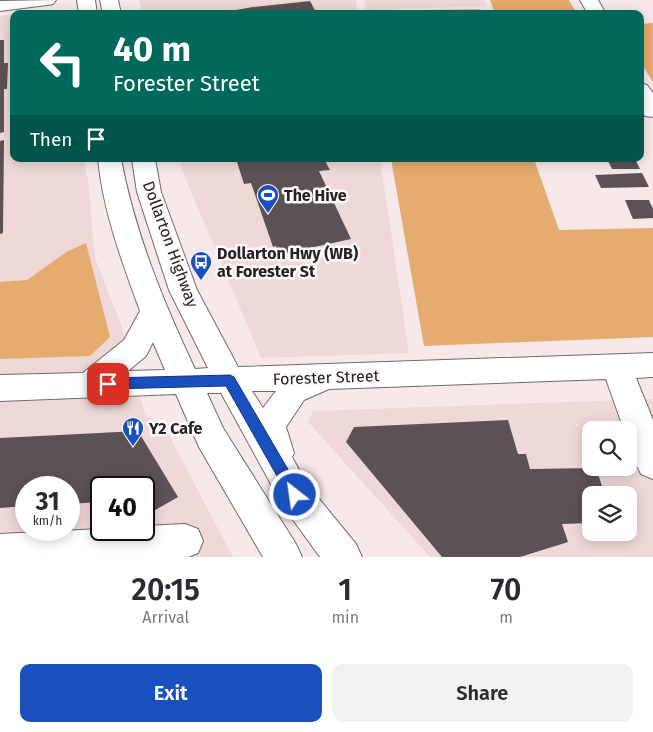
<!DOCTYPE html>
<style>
:root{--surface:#fff;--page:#f2f2f3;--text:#2b2b33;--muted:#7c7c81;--accent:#1a50bd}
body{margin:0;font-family:"Fira Sans",sans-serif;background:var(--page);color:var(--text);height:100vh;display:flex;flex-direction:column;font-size:19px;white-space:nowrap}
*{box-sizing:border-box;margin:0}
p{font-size:16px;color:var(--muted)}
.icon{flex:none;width:28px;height:28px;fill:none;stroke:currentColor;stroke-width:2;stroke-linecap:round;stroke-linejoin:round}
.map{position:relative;height:557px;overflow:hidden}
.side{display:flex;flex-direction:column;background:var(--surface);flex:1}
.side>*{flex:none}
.hud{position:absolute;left:10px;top:10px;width:634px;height:152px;border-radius:10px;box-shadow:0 2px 12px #0003;background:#00695c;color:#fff;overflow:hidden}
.buttons{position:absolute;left:582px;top:421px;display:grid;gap:10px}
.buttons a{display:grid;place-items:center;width:55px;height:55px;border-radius:10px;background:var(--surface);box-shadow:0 2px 12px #0003;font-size:25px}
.speed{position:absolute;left:15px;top:476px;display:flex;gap:10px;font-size:25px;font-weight:700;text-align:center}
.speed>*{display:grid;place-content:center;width:65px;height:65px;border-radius:50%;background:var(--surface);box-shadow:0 2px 12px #0003;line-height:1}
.speed small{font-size:12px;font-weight:400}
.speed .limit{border:2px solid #111;border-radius:8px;background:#fff;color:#111}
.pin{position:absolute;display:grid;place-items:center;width:42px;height:42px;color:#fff;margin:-21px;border-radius:10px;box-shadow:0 2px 8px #0006}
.me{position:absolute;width:55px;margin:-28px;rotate:330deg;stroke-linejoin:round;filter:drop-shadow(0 0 4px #0008)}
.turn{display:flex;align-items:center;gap:18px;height:105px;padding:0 20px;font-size:22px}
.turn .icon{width:65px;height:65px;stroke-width:2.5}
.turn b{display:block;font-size:35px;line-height:42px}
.then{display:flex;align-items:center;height:48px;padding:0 20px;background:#0003;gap:10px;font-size:19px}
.eta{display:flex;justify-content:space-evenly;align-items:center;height:85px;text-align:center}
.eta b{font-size:30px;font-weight:600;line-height:35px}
.action{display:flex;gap:10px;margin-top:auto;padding:10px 20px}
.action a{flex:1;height:58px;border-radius:10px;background:var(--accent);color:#fff;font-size:20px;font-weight:600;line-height:58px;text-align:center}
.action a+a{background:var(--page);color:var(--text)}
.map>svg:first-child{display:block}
.built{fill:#efd9d8;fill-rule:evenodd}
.forest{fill:#e6ab6f}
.building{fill:#5c5255}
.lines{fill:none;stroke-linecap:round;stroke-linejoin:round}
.minor-casing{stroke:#756969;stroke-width:2}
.minor{fill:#fff;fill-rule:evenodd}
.route{fill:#1a50bd;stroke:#11347b}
.labels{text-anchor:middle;stroke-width:5;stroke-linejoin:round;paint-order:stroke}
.poi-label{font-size:16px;font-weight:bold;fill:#272222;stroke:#fef9f9;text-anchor:start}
.street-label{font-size:16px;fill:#272222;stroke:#fef9f9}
</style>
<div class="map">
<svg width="653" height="557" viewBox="0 0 653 557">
<rect width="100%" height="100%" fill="#f7e9e9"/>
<!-- built -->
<g class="built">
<path d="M139 0H356L358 14H142Z"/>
<path d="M364 0H484L487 6 366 10Z"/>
<path d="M14 14V159H83L88 180 95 258 121 324 145 415 164 426 233 557H0V16ZM26 488H69V530H26ZM101 488H144V530H101Z"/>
<path d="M179 159H380L409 353 261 358 182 170Z"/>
<path d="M653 399V557H430L308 422 313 411ZM591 430H629V468H591ZM591 495H629V532H591Z"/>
</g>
<!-- forest -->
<g class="forest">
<path d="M490 0H569L577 14H495Z"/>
<path d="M480 9 482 14H366V11Z"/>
<path d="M653 23V82L640 61V24Z"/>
<path d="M391 159H534L559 230 653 228V337L424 346Z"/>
<path d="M86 243 110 337 90 356 0 359V282L27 280 68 251Z"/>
</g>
<!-- building -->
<g class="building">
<path d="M310 1 317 14H213L253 7Z"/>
<path d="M0 40H4V63H8L7 89H4V132L0 133Z"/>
<path d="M4 140 3 233 0 234V141Z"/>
<path d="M236 159H324L330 170 319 171 351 239 282 254 281 252 278 253 276 246 273 247 251 183 244 184Z"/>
<path d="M598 159H635L640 169H612L608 161H599Z"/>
<path d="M642 173 649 187 601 188 595 175Z"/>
<path d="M625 200H649L653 209V218L633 219Z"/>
<path d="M508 420 518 454H526L530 469 596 468 605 495H591V523L562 524 568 542 520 557H442L346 442 354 427Z"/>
<path d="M138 431 178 497 150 513 144 514V488H101V502L69 504V488H26V506L0 508V438Z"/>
</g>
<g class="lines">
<!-- minor casing -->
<g class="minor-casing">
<g id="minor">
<path d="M56 0 53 4 47 5 0 11V1Z"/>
<path d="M77 0H95L97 14H79Z"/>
<path d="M100 0H118L121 14H103Z"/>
<path d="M580 0H598L606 14H588Z"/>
<path d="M640 83 647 85 653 93V117L645 116 640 107Z"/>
<path d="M98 159H121C135 233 163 301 195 369L208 368 169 290 137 192 132 159H155L161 192 197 290 238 367 653 353V377L636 378 653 420V479L641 474C634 460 629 446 629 430H624L606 379 329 389 304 400 286 427 294 453 292 457 307 484 356 544 362 557H320L283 506 221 393H207L223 428 296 544 302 557H263L199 447 176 394 0 401V375L83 373 124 340 140 311C122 262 103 211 98 159ZM153 342 165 370 128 371 146 356ZM252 391H276L263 408Z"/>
<path d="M185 524 198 529 203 541 198 553 188 557H0V534L101 529 144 530V526Z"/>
</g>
</g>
<!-- minor -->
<use href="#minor" class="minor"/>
</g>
<!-- route -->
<path class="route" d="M230 375 234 377 300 490 302 495 300 499 295 501 290 499 226 386 108 389 104 387 102 384 104 380 108 378Z"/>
<!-- icons -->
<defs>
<g id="stadium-pin" transform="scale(1.125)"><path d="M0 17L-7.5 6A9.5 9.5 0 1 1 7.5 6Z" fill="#1a50bd" stroke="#fef9f9"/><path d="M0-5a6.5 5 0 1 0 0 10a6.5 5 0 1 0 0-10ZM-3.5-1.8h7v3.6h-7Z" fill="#fff"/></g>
<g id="bus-pin" transform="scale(1.125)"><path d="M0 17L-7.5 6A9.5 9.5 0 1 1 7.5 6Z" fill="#1a50bd" stroke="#fef9f9"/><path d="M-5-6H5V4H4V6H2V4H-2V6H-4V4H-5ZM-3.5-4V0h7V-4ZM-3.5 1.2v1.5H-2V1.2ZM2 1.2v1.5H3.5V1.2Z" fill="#fff"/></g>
<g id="restaurant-pin" transform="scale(1.125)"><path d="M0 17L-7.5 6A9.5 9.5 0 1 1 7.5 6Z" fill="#1a50bd" stroke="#fef9f9"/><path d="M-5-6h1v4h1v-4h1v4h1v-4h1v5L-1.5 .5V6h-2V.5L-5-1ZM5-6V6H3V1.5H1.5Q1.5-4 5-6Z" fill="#fff"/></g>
</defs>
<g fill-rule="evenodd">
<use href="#stadium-pin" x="268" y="195"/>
<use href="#bus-pin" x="201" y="262"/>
<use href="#restaurant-pin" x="133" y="428"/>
</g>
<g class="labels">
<!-- poi labels -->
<g class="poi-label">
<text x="284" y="201">The Hive</text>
<text x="217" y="259">Dollarton Hwy (WB)<tspan x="217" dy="18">at Forester St</tspan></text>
<text x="149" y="434">Y2 Cafe</text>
</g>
<!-- street labels -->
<g class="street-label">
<text transform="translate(171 244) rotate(70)" y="6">Dollarton Highway</text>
<text transform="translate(326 377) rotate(-2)" y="6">Forester Street</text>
</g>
</g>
</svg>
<div class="buttons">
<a><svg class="icon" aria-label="search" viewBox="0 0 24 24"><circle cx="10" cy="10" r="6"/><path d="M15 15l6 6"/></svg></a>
<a><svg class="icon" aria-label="layers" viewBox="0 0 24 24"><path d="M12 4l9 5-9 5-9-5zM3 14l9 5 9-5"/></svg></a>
</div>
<div class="speed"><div>31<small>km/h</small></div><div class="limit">40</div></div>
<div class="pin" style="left:108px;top:384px;background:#d93025"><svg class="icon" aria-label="arrive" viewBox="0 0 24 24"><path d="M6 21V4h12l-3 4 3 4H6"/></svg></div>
<svg class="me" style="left:295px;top:495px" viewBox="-20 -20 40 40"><circle r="17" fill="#1a50bd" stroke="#fff" stroke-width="3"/><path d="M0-11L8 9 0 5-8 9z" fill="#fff"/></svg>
<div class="hud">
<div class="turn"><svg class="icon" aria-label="left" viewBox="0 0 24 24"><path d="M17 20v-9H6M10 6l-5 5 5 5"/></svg><div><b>40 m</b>Forester Street</div></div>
<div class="then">Then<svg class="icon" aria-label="arrive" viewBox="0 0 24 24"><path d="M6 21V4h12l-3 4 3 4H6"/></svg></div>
</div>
</div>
<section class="side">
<div class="eta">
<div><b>20:15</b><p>Arrival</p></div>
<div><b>1</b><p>min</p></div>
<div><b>70</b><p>m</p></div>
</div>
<div class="action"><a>Exit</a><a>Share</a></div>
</section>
